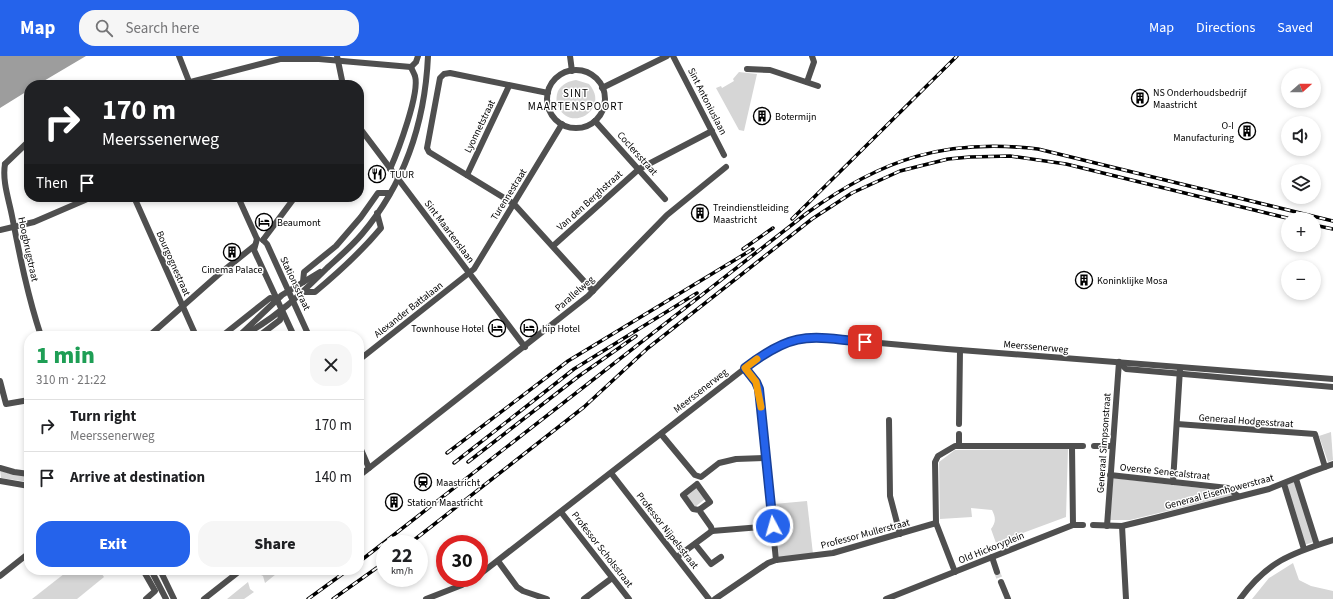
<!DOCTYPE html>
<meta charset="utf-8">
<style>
:root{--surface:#fff;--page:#f6f6f6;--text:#202124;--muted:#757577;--line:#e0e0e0;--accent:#2563eb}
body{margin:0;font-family:"Source Sans 3",sans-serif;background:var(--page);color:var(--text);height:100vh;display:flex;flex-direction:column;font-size:15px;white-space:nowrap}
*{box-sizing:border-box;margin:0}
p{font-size:13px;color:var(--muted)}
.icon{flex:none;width:22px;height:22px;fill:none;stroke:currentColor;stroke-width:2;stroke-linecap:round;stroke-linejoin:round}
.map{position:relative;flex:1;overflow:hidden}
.side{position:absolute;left:24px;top:275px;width:340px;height:244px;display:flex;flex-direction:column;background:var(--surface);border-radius:16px;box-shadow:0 2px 6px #0003}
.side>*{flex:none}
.banner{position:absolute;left:24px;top:24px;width:340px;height:122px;border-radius:16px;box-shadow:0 2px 6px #0003;background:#202124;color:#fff;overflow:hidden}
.needle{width:26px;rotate:69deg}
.controls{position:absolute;left:1281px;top:12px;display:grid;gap:8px}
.controls a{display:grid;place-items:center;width:40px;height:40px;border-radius:50%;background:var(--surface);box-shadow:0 2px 6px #0003;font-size:20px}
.speed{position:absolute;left:376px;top:479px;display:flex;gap:8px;font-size:20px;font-weight:700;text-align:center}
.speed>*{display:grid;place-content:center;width:52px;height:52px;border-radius:50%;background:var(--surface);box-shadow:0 2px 6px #0003;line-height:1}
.speed small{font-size:10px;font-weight:400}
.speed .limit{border:6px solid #d22;background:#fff;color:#111}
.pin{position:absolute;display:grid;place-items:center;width:34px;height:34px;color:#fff;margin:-17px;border-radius:8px;box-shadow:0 2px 6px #0006}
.me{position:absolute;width:44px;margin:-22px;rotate:354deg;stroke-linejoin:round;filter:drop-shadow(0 0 3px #0008)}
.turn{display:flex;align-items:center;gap:14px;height:84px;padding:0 12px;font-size:18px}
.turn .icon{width:52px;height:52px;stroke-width:2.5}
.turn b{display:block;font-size:28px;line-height:34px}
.then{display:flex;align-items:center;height:38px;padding:0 12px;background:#0003;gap:8px;font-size:15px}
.round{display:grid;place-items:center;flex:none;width:42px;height:42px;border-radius:16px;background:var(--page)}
.headline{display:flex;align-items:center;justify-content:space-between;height:68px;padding:0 12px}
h1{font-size:24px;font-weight:800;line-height:30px;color:#1e9e55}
.button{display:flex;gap:8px;margin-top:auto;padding:8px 12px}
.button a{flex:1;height:46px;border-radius:16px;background:var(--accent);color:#fff;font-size:16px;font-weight:800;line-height:46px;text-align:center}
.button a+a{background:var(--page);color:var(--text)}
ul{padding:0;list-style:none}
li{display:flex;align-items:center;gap:12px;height:52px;padding:0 12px;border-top:1px solid var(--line)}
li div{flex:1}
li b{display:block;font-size:15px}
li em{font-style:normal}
header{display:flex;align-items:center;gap:24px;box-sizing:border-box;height:56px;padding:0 20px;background:var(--accent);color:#fff}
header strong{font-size:19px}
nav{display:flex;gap:22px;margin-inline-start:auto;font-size:14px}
.search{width:280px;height:36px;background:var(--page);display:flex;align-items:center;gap:10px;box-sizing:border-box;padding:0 14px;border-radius:16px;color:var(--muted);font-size:15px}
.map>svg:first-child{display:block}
.green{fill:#d6d6d6}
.water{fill:#9d9d9d}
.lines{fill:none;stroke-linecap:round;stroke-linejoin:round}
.minor-tunnel{stroke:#d9d9d9;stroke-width:6;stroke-dasharray:6 3;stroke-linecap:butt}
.minor{stroke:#4f4f4f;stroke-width:6}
.rail-casing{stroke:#000;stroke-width:3.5}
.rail{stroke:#fff;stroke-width:2;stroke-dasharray:6;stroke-linecap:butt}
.route-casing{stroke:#184099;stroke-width:10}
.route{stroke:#2563eb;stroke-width:7}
.slow{stroke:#f59e0b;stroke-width:7}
.labels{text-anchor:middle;stroke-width:3;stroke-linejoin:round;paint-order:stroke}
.poi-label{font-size:10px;fill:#000;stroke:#fff;text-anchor:start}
.street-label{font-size:10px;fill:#000;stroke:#fff}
.neighbourhood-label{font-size:11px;letter-spacing:1px;fill:#000;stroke:#fff}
</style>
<header>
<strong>Map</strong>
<div class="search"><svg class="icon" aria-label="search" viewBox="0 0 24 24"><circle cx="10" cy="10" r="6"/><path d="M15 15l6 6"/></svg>Search here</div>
<nav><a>Map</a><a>Directions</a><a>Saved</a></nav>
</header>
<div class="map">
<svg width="1333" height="543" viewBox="0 0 1333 543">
<rect width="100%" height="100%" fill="#fff"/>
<!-- green -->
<g class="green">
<path d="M739 16 757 18 744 75 739 74 716 32 721 30 722 32 734 25 733 23Z"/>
<path d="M576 24 589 28C611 53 570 78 558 50 556 46 556 40 558 35 562 28 569 25 576 24Z"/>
<path d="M1331 376 1333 404 1328 406 1319 380Z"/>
<path d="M1068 393 1066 461 996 487 991 473C996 466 996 462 992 454L971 452 972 461 940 463 939 406 955 394Z"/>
<path d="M0 414 10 418 29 420V426L1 422Z"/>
<path d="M1113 422 1226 435 1233 439 1130 464H1110Z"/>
<path d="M1296 425 1314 486 1304 489 1285 428Z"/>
<path d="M696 431 705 443 695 451 686 439Z"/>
<path d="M807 445 813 498 779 502 774 448Z"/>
<path d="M1293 507 1299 524 1311 530 1333 535V543H1252L1269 522Z"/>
<path d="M69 514H99L104 521 77 543H32Z"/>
<path d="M264 514H281L265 527 263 520 259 518Z"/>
<path d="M248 526 250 533 254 536 244 543H227Z"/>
</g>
<!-- water -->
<path class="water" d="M0 0H86L37 29H29V34L0 52Z"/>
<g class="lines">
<!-- minor-tunnel -->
<path class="minor-tunnel" d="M997 516 1001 526"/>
<!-- minor -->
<g class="minor">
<path d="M179 0 190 28"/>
<path d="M337 0 343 29"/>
<path d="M570 0 572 15"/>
<path d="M673 0 724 99"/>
<path d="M411 11 416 6 418 0"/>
<path d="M747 13 770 14 818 30"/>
<circle cx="576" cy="43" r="29"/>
<path d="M807 26 814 6 812 0"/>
<path d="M179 29 280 3H319L411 11"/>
<path d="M602 32 667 0"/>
<path d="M548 37 450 17 444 18 440 22 427 92 429 96 514 148 593 235"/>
<path d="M595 65 665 143"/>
<path d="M359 71 525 291"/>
<path d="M5 108C2 125 9 144 12 160 20 201 28 241 41 280"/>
<path d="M5 108 29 85"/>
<path d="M390 113C398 95 420 37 415 20 414 17 412 14 411 11"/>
<path d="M467 119 509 30"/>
<path d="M134 141 196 280"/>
<path d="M238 141 257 183"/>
<path d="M0 174 34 166 92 141"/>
<path d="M257 183 254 194 294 280"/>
<path d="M263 184 267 188 309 280"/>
<path d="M263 184 295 141"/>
<path d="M553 190 639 113 712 75"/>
<path d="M303 226 304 216 336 190 361 161 378 137H390"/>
<path d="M305 236H315C339 216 361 196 381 172L377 157"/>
<path d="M149 280 218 219 254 190"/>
<path d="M222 280 270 242 277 244"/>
<path d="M239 280 282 239 320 216"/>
<path d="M242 280C276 262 300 239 327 212 339 201 351 191 362 178 404 128 425 66 428 0"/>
<path d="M259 280 280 264 282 255"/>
<path d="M359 304 474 213 562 68"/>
<path d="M1119 306 1126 313 1333 331"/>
<path d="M745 312 756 326 759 333 776 504"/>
<path d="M0 325 6 348 29 344"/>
<path d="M889 364 890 440 900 478"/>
<path d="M959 368 960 294"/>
<path d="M1177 368 1315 378 1325 411"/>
<path d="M661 378 695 419 701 421 719 407 736 403 766 402"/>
<path d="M959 378V390"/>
<path d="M359 389 369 412"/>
<path d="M1072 390 1073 469"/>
<path d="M1094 390H1112"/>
<path d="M0 412 14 416 29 418"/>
<path d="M611 417 709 543"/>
<path d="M1110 419 1228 432 1238 440"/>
<path d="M359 420 588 240 667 159 726 111"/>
<path d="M1296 423 1317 489"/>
<path d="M0 425 29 430"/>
<path d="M1173 426 1180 313"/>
<path d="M1284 428 1304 493"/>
<path d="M699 454 710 446 697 428 683 439 693 453 699 454 711 471 712 475"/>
<path d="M561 456 629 543"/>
<path d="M1093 469 1122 470 1155 462 1269 433 1311 416 1333 408"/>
<path d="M1107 470 1119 306"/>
<path d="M1122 470 1126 543"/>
<path d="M712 475 773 470"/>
<path d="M695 488 711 508 721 501"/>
<path d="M677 501 712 475"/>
<path d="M992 501 997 516"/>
<path d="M498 505 517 531 523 535 547 543"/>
<path d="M143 514 155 535 146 543"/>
<path d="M151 514 166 543"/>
<path d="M160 514 174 543"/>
<path d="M955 516 936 467 935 406 938 400 955 390H1083"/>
<path d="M479 519 762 299C781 286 800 280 824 282L947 293 1333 323"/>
<path d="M0 520 29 497"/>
<path d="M1001 526 1008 543"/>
<path d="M204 543 241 514"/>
<path d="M426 543 462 529 474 522"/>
<path d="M584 543 612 522"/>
<path d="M715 543 768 507 776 504 833 497 936 467"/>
<path d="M886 543 1073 469H1083"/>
<path d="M1240 543C1267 506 1291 497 1333 484"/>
</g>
<!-- rail casing -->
<g class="rail-casing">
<g id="rail">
<path d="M792 163 957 0"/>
<path d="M1314 169 1333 173"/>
<path d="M743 193 773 172"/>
<path d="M447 397 568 305 753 193"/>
<path d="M468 406 579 320 636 280"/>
<path d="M454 407 574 313 697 237"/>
<path d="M409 488 584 351 648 292 812 163 852 137 900 115 948 103 970 101 1010 100 1066 108 1291 163"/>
<path d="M359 506 807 157C882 103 945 82 1038 93L1333 165"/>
<path d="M308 543 348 514"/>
<path d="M333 543 385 506"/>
</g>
</g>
<!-- rail -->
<use href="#rail" class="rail"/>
</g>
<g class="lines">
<!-- route casing -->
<g class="route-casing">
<path id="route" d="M773 470 759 333 756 326 745 312C793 275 807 280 865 286"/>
</g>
<!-- route -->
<use href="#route" class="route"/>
<!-- slow -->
<path class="slow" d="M757 303 745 312 756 326 761 351"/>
</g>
<!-- icons -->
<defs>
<g id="building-ring" transform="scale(0.9)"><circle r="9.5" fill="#fff" stroke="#000" stroke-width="1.5"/><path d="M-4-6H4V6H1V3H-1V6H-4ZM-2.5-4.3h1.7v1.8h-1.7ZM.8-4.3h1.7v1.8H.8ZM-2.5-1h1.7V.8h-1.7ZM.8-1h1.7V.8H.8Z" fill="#000"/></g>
<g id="restaurant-ring" transform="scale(0.9)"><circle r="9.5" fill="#fff" stroke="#000" stroke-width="1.5"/><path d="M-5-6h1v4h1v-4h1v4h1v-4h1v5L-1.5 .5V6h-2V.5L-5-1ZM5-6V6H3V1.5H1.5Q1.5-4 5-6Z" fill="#000"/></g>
<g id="hotel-ring" transform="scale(0.9)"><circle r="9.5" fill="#fff" stroke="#000" stroke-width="1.5"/><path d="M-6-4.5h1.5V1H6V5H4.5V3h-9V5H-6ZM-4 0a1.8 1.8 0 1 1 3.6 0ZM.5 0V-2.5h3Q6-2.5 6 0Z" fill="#000"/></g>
<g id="station-ring" transform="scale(0.9)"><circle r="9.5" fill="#fff" stroke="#000" stroke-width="1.5"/><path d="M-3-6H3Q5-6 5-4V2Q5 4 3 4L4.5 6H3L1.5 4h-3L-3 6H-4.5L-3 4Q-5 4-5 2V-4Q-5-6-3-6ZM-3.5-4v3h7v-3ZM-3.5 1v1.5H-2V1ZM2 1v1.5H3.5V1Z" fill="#000"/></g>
</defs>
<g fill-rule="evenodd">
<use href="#building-ring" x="1140" y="42"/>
<use href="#building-ring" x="762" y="60"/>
<use href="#building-ring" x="1247" y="75"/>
<use href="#restaurant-ring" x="377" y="118"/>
<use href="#building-ring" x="700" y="157"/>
<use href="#hotel-ring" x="264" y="166"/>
<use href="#building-ring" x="232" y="196"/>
<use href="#building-ring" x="1084" y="224"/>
<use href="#hotel-ring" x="497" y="272"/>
<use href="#hotel-ring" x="529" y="272"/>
<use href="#station-ring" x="423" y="426"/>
<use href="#building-ring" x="394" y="446"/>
</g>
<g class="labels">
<!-- poi labels -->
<g class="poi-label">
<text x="1153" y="40">NS Onderhoudsbedrijf<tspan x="1153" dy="12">Maastricht</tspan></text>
<text x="775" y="64">Botermijn</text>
<text x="1234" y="73" text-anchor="end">O-I<tspan x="1234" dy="12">Manufacturing</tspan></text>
<text x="390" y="122">TUUR</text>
<text x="713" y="155">Treindienstleiding<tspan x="713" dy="12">Maastricht</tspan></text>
<text x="277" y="170">Beaumont</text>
<text x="232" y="217" text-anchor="middle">Cinema Palace</text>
<text x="1097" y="228">Koninklijke Mosa</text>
<text x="484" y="276" text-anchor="end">Townhouse Hotel</text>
<text x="542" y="276">hip Hotel</text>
<text x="436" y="430">Maastricht</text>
<text x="407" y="450">Station Maastricht</text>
</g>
<!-- street labels -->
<g class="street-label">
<text transform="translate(708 45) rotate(63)" y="4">Sint Antoniuslaan</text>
<text transform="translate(479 70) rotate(-64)" y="4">Lyonnetstraat</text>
<text transform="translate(638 97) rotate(48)" y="4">Coclersstraat</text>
<text transform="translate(508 138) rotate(-58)" y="4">Turennestraat</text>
<text transform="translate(589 144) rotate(-42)" y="4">Van den Berghstraat</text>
<text transform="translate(450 175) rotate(53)" y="4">Sint Maartenslaan</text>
<text transform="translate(29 193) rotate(78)" y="4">Hoogbrugstraat</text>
<text transform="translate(174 207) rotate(66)" y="4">Bourgognestraat</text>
<text transform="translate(296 227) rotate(65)" y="4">Stationsstraat</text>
<text transform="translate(574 237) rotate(-41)" y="4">Parallelweg</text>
<text transform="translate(408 253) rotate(-38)" y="4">Alexander Battalaan</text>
<text transform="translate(1036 290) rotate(5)" y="4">Meerssenerweg</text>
<text transform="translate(700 334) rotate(-38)" y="4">Meerssenerweg</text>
<text transform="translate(1246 364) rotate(4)" y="4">Generaal Hodgesstraat</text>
<text transform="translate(1103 387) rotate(-86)" y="4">Generaal Simpsonstraat</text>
<text transform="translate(1165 415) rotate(6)" y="4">Overste Senecalstraat</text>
<text transform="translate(1219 435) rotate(-15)" y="4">Generaal Eisenhowerstraat</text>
<text transform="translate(668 474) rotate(52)" y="4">Professor Nijpelsstraat</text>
<text transform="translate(865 477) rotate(-15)" y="4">Professor Mullerstraat</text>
<text transform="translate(991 491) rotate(-22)" y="4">Old Hickoryplein</text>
<text transform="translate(603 493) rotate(52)" y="4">Professor Scholsstraat</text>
</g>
<!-- neighbourhood labels -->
<g class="neighbourhood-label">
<text x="576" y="41">SINT<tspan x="576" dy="13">MAARTENSPOORT</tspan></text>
</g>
</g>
</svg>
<div class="controls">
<a><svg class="needle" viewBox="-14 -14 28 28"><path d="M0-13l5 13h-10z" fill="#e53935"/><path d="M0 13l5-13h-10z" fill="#757577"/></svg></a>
<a><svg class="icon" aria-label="sound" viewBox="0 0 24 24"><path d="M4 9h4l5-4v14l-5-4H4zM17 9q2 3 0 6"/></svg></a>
<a><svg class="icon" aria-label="layers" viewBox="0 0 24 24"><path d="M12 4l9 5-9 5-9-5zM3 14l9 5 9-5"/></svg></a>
<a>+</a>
<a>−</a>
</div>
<div class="speed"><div>22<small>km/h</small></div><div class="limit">30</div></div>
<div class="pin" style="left:865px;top:286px;background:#d93025"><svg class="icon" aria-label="arrive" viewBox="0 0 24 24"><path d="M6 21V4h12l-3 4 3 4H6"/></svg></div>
<svg class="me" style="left:773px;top:470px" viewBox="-20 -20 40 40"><circle r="17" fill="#2563eb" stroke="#fff" stroke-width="3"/><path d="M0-11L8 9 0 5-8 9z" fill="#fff"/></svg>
<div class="banner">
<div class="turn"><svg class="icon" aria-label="right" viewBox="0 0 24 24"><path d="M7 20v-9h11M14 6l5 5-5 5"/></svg><div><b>170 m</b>Meerssenerweg</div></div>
<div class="then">Then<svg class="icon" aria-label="arrive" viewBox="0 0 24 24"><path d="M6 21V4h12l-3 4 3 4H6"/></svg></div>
</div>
<section class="side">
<div class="headline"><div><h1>1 min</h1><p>310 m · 21:22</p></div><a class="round"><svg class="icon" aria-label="close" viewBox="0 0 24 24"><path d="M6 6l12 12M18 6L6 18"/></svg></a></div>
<ul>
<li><svg class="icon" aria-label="right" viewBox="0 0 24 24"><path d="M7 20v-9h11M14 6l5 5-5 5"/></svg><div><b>Turn right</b><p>Meerssenerweg</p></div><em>170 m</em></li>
<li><svg class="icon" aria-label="arrive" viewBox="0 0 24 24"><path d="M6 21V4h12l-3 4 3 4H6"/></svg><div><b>Arrive at destination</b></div><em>140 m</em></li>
</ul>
<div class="button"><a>Exit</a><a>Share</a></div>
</section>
</div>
